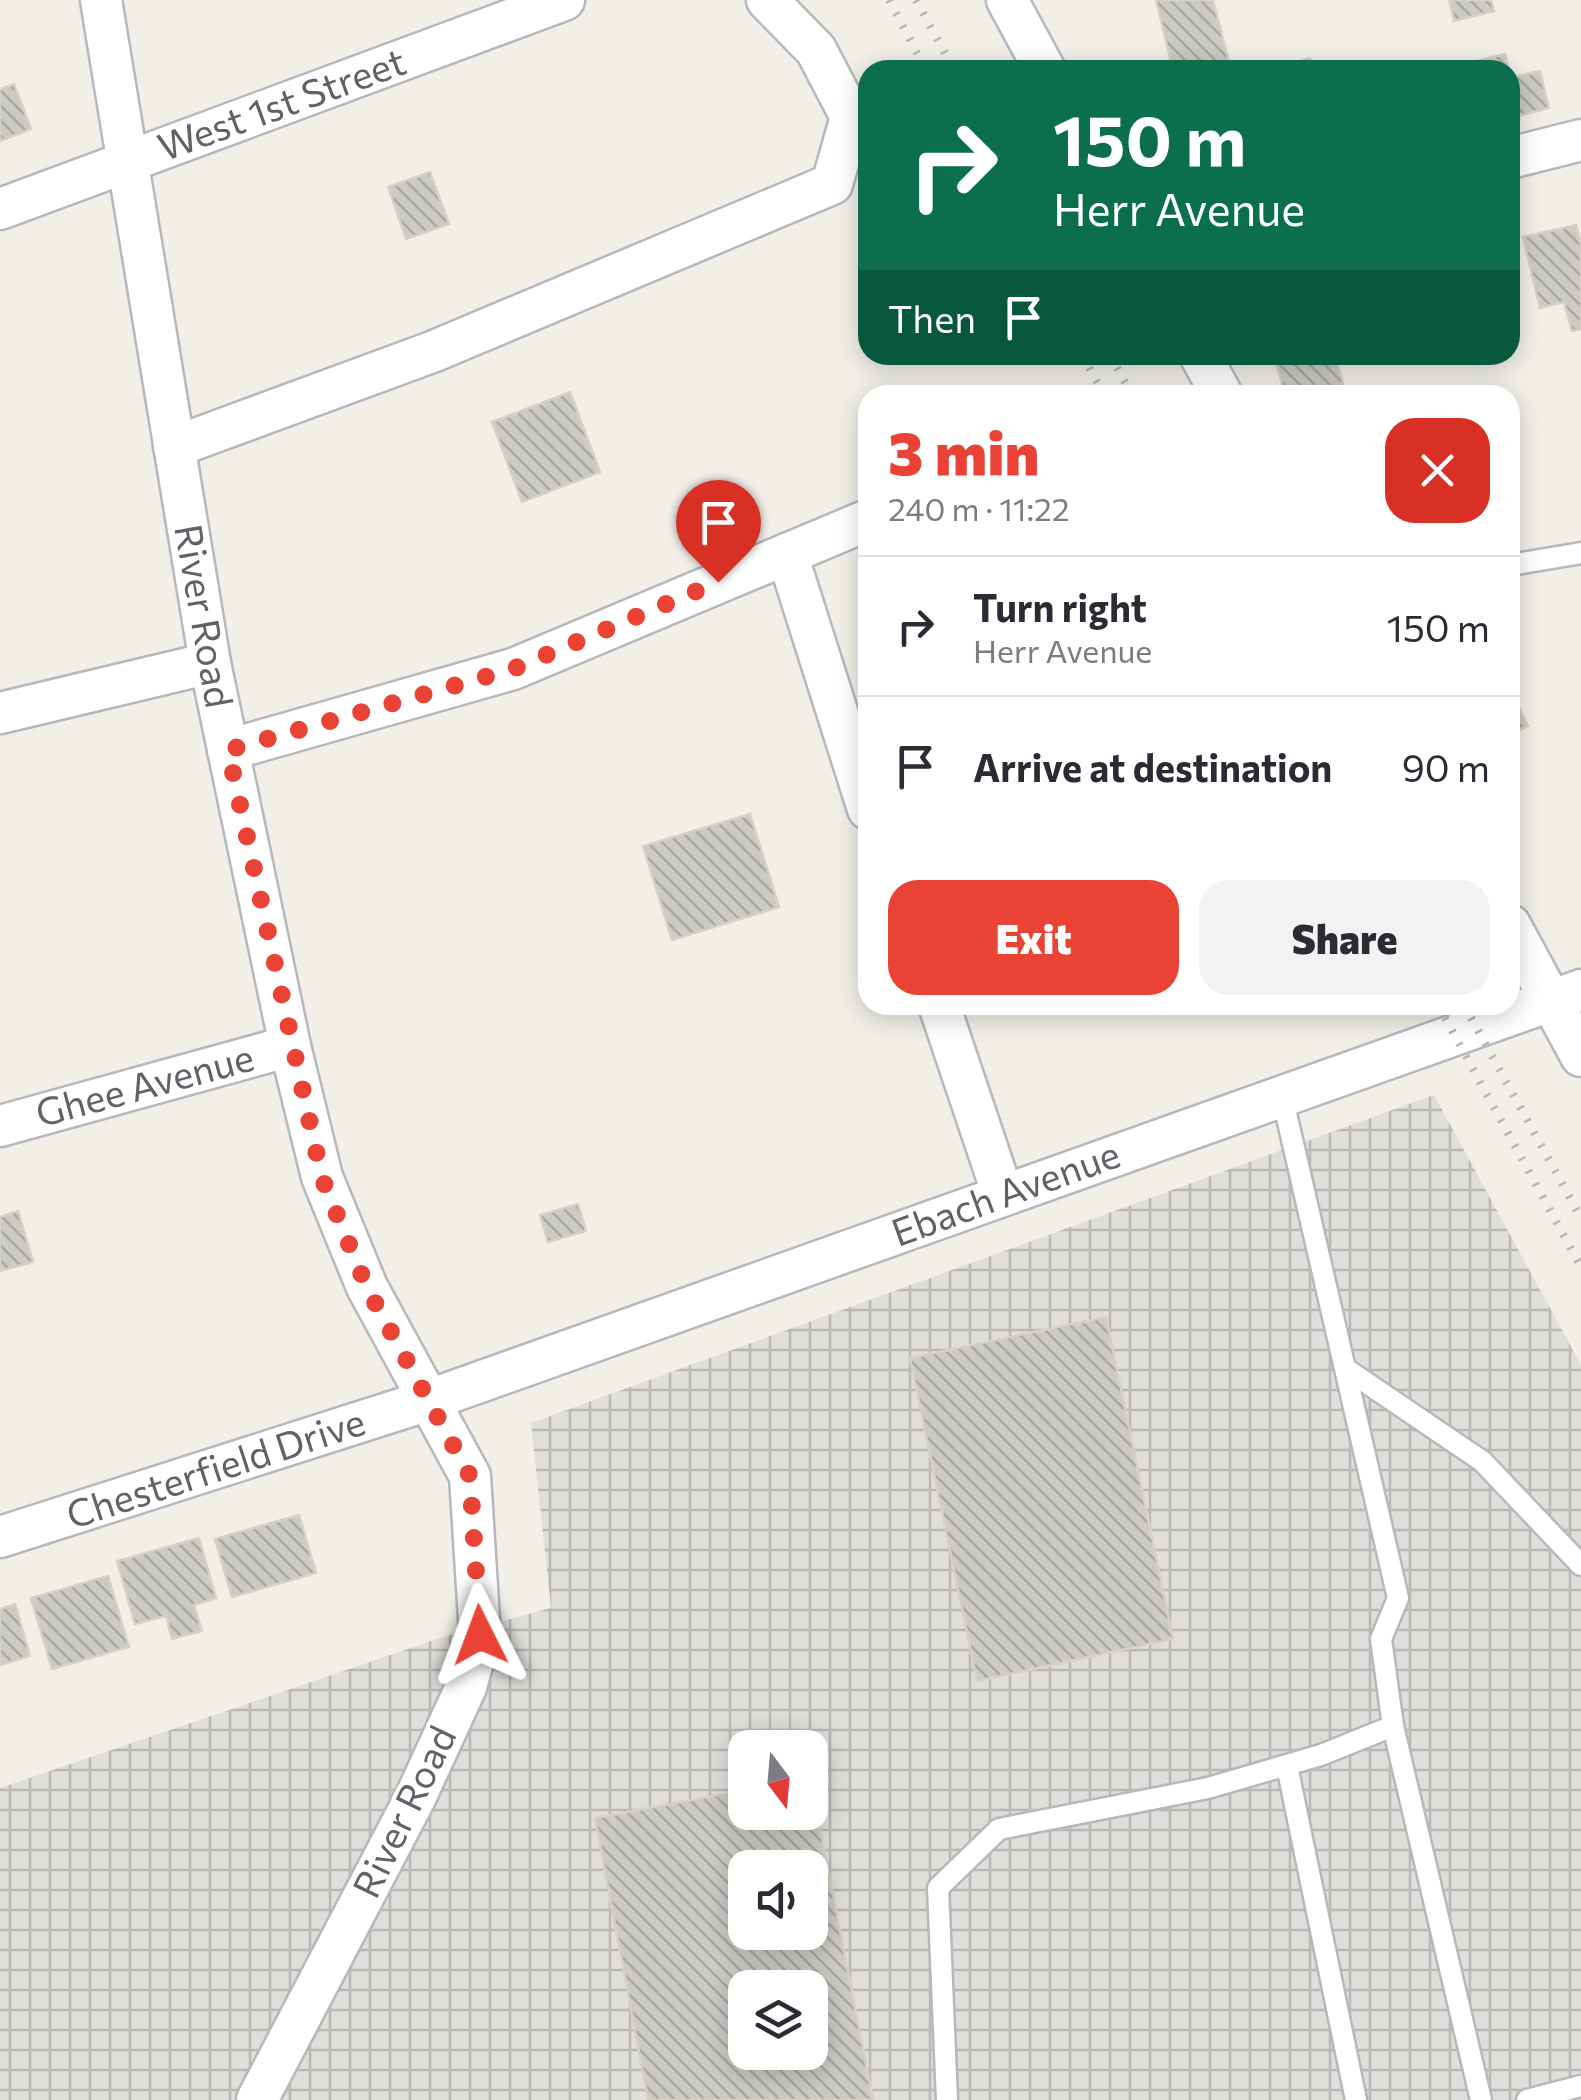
<!DOCTYPE html>
<meta charset="utf-8">
<style>
:root{--surface:#fff;--page:#f2f2f3;--text:#2b2b33;--muted:#7c7c81;--line:#e1e1e2;--accent:#ea4335}
body{margin:0;font-family:Commissioner,sans-serif;background:var(--page);color:var(--text);height:100vh;display:flex;flex-direction:column;font-size:38px;white-space:nowrap}
*{box-sizing:border-box;margin:0}
p{font-size:32px;color:var(--muted)}
.icon{flex:none;width:55px;height:55px;fill:none;stroke:currentColor;stroke-width:2;stroke-linecap:round;stroke-linejoin:round}
.map{position:relative;flex:1;overflow:hidden}
.panel{position:absolute;left:858px;top:385px;width:662px;height:630px;display:flex;flex-direction:column;background:var(--surface);border-radius:30px;box-shadow:0 5px 25px #0003}
.panel>*{flex:none}
.guide{position:absolute;left:858px;top:60px;width:662px;height:305px;border-radius:30px;box-shadow:0 5px 25px #0003;background:#0b6e4f;color:#fff;overflow:hidden}
.needle{width:65px;rotate:164deg}
.controls{position:absolute;left:728px;top:1730px;display:grid;gap:20px}
.controls a{display:grid;place-items:center;width:100px;height:100px;border-radius:20px;background:var(--surface);box-shadow:0 5px 25px #0003;font-size:50px}
.pin{position:absolute;display:grid;place-items:center;width:85px;height:85px;color:#fff;margin:-102px -42px;border-radius:50% 50% 50% 0;rotate:-45deg;box-shadow:0 0 10px #0007}
.pin .icon{rotate:45deg}
.me{position:absolute;width:110px;margin:-55px;rotate:357deg;stroke-linejoin:round;filter:drop-shadow(0 0 8px #0008)}
.turn{display:flex;align-items:center;gap:35px;height:210px;padding:0 30px;font-size:45px}
.turn .icon{width:130px;height:130px;stroke-width:2.5}
.turn b{display:block;font-size:70px;line-height:85px}
.then{display:flex;align-items:center;height:95px;padding:0 30px;background:#0003;gap:20px;font-size:38px}
.round{display:grid;place-items:center;flex:none;width:105px;height:105px;border-radius:30px;background:var(--page)}
.summary{display:flex;align-items:center;justify-content:space-between;height:170px;padding:0 30px}
h1{font-size:60px;font-weight:800;line-height:75px;color:var(--accent)}
.cta{display:flex;gap:20px;margin-top:auto;padding:20px 30px}
.cta a{flex:1;height:115px;border-radius:30px;background:var(--accent);color:#fff;font-size:40px;font-weight:800;line-height:115px;text-align:center}
.cta a+a{background:var(--page);color:var(--text)}
ul{padding:0;list-style:none}
li{display:flex;align-items:center;gap:30px;height:140px;padding:0 30px;border-top:2px solid var(--line)}
li div{flex:1}
li b{display:block;font-size:38px}
li em{font-style:normal}
.map>svg:first-child{display:block}
.industrial{fill:url(#industrial-grid);fill-rule:evenodd}
.building{fill:url(#building-back-hatch);stroke:#d6d1c6;stroke-width:2.5;fill-rule:evenodd}
.lines{fill:none;stroke-linecap:round;stroke-linejoin:round}
.service-casing{stroke:#b5b8bc;stroke-width:25}
.minor-casing{stroke:#b5b8bc;stroke-width:45}
.service{stroke:#fff;stroke-width:20}
.minor{stroke:#fff;stroke-width:40}
.rail{stroke:#b6b7b8;stroke-width:8;stroke-dasharray:2.5 12;stroke-linecap:butt}
.route{stroke:#ea4335;stroke-width:18;stroke-dasharray:0 32.4}
.labels{text-anchor:middle;stroke-width:8;stroke-linejoin:round;paint-order:stroke}
.street-label{font-size:38px;fill:#5f6368;stroke:#fff}
</style>
<div class="map">
<svg width="1581" height="2100" viewBox="0 0 1581 2100">
<defs>
<pattern id="industrial-grid" width="8" height="8" patternUnits="userSpaceOnUse" patternTransform="scale(2.5)"><rect width="8" height="8" fill="#e0deda"/><path d="M0 4h8M4 0v8" fill="none" stroke="#b9b8b5"/></pattern>
<pattern id="building-back-hatch" width="6" height="6" patternUnits="userSpaceOnUse" patternTransform="scale(2.5)"><rect width="6" height="6" fill="#cccac5"/><path d="M-1 5l2 2M0 0l6 6M5-1l2 2" fill="none" stroke="#a9a8a4"/></pattern>
</defs>
<rect width="100%" height="100%" fill="#f1efe8"/>
<!-- industrial -->
<path class="industrial" d="M1434 1095 1581 1365V2100H0V1788L443 1637 551 1608 531 1423ZM745 1748H810V1812H745ZM745 1868H810V1932H745ZM745 1988H810V2052H745Z"/>
<!-- building -->
<g class="building">
<path d="M1156 0H1213L1231 70H1173Z"/>
<path d="M1449 0H1491L1494 11 1454 21Z"/>
<path d="M1505 54 1509 70H1441Z"/>
<path d="M1310 58 1313 70H1268Z"/>
<path d="M1540 71 1549 108 1510 118V74L1511 78Z"/>
<path d="M14 84 31 129 0 141V89Z"/>
<path d="M430 172 449 224 406 239 388 187Z"/>
<path d="M1576 225 1581 244V329L1572 331 1564 302 1540 308 1523 237Z"/>
<path d="M1274 355H1335L1346 395H1285Z"/>
<path d="M570 392 600 472 522 502 492 422Z"/>
<path d="M1510 689 1528 726 1510 735Z"/>
<path d="M750 814 779 907 672 940 643 846Z"/>
<path d="M578 1204 586 1231 548 1242 540 1215Z"/>
<path d="M18 1211 33 1262 0 1271V1217Z"/>
<path d="M1106 1317 1173 1639 977 1681 910 1358Z"/>
<path d="M299 1515 316 1573 232 1597 215 1539Z"/>
<path d="M199 1538 216 1598 194 1605 202 1631 172 1639 166 1616 135 1624 117 1561Z"/>
<path d="M108 1576 129 1647 52 1669 31 1598Z"/>
<path d="M15 1604 30 1656 0 1665V1609Z"/>
<path d="M810 1777 873 2100H648L595 1818 745 1790V1812H810ZM745 1868H810V1932H745ZM745 1988H810V2052H745Z"/>
</g>
<g class="lines">
<!-- service casing -->
<g class="service-casing">
<g id="service">
<path d="M1510 565 1581 553"/>
<path d="M1282 1096 1398 1598 1381 1639 1393 1726 1481 2100"/>
<path d="M1346 1369 1482 1461 1581 1565"/>
<path d="M1287 1766 1356 2100"/>
<path d="M947 2100 938 1888 999 1829 1208 1788 1321 1755 1393 1726"/>
<path d="M1527 2100 1581 2086"/>
</g>
</g>
<!-- minor casing -->
<g class="minor-casing">
<g id="minor">
<path d="M101 0 210 663 290 1046 322 1177 367 1287 470 1476 480 1635 466 1687 416 1796 257 2100"/>
<path d="M1007 0 1045 70"/>
<path d="M1510 158 1581 140"/>
<path d="M0 209 564 0"/>
<path d="M1200 355 1222 395"/>
<path d="M174 447 432 352 832 184 851 117 816 50 767 0"/>
<path d="M787 554 868 809"/>
<path d="M0 713 210 663"/>
<path d="M228 750 513 669 868 520"/>
<path d="M1510 925 1581 1056"/>
<path d="M939 1005 1003 1195"/>
<path d="M0 1126 290 1046"/>
<path d="M0 1537 432 1399 1581 990"/>
</g>
</g>
<!-- service -->
<use href="#service" class="service"/>
<!-- minor -->
<use href="#minor" class="minor"/>
<!-- rail -->
<g class="rail">
<path d="M889 0 926 70"/>
<path d="M916 0 954 70"/>
<path d="M1082 355 1104 395"/>
<path d="M1110 355 1132 395"/>
<path d="M1438 1005 1581 1267"/>
<path d="M1464 1005 1581 1218"/>
</g>
</g>
<g class="lines">
<!-- route -->
<path class="route" d="M480 1635 470 1476 367 1288 322 1178 228 750 513 669 718 582"/>
</g>
<g class="labels">
<!-- street labels -->
<g class="street-label">
<text transform="translate(282 105) rotate(-20)" y="13">West 1st Street</text>
<text transform="translate(203 616) rotate(80)" y="13">River Road</text>
<text transform="translate(145 1086) rotate(-15)" y="13">Ghee Avenue</text>
<text transform="translate(1006 1194) rotate(-20)" y="13">Ebach Avenue</text>
<text transform="translate(216 1469) rotate(-18)" y="13">Chesterfield Drive</text>
<text transform="translate(405 1812) rotate(-64)" y="13">River Road</text>
</g>
</g>
</svg>
<div class="controls">
<a><svg class="needle" viewBox="-14 -14 28 28"><path d="M0-13l5 13h-10z" fill="#e53935"/><path d="M0 13l5-13h-10z" fill="#7c7c81"/></svg></a>
<a><svg class="icon" aria-label="sound" viewBox="0 0 24 24"><path d="M4 9h4l5-4v14l-5-4H4zM17 9q2 3 0 6"/></svg></a>
<a><svg class="icon" aria-label="layers" viewBox="0 0 24 24"><path d="M12 4l9 5-9 5-9-5zM3 14l9 5 9-5"/></svg></a>
</div>
<div class="pin" style="left:718px;top:582px;background:#d93025"><svg class="icon" aria-label="arrive" viewBox="0 0 24 24"><path d="M6 21V4h12l-3 4 3 4H6"/></svg></div>
<svg class="me" style="left:480px;top:1635px" viewBox="-20 -20 40 40"><path d="M0-17L14 15 0 8-14 15z" fill="#ea4335" stroke="#fff" stroke-width="4"/></svg>
<div class="guide">
<div class="turn"><svg class="icon" aria-label="right" viewBox="0 0 24 24"><path d="M7 20v-9h11M14 6l5 5-5 5"/></svg><div><b>150 m</b>Herr Avenue</div></div>
<div class="then">Then<svg class="icon" aria-label="arrive" viewBox="0 0 24 24"><path d="M6 21V4h12l-3 4 3 4H6"/></svg></div>
</div>
<section class="panel">
<div class="summary"><div><h1>3 min</h1><p>240 m · 11:22</p></div><a class="round" style="background:#d93025;color:#fff"><svg class="icon" aria-label="close" viewBox="0 0 24 24"><path d="M6 6l12 12M18 6L6 18"/></svg></a></div>
<ul>
<li><svg class="icon" aria-label="right" viewBox="0 0 24 24"><path d="M7 20v-9h11M14 6l5 5-5 5"/></svg><div><b>Turn right</b><p>Herr Avenue</p></div><em>150 m</em></li>
<li><svg class="icon" aria-label="arrive" viewBox="0 0 24 24"><path d="M6 21V4h12l-3 4 3 4H6"/></svg><div><b>Arrive at destination</b></div><em>90 m</em></li>
</ul>
<div class="cta"><a>Exit</a><a>Share</a></div>
</section>
</div>
